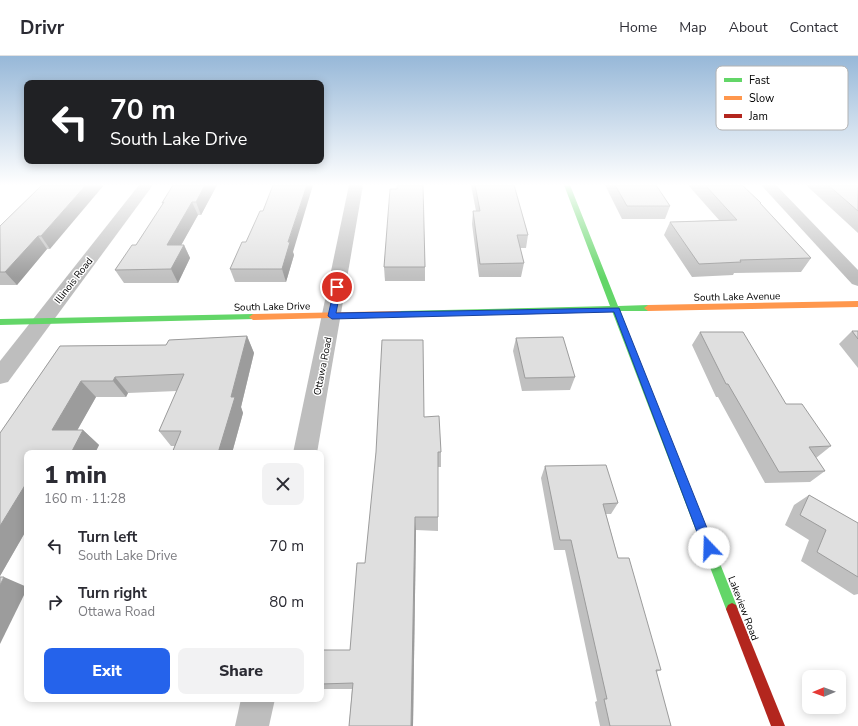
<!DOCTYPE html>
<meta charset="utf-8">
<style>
:root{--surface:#fff;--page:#f2f2f3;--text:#2b2b33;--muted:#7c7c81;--line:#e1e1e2;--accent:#2563eb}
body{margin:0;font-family:"Nunito Sans",sans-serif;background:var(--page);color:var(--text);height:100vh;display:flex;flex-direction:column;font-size:15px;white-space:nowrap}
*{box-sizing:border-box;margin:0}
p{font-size:13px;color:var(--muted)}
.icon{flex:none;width:22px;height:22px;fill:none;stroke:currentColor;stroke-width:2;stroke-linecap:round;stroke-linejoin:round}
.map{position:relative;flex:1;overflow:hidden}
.panel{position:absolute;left:24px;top:394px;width:300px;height:252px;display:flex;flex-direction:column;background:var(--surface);border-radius:8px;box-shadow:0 2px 10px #0003}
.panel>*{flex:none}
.banner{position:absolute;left:24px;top:24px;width:300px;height:84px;border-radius:8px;box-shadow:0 2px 10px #0003;background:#202124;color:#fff;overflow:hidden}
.needle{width:26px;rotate:269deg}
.fabs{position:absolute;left:802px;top:614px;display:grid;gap:8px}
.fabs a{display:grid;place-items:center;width:44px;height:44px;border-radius:8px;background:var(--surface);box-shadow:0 2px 10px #0003;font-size:20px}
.pin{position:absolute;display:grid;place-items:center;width:34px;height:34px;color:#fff;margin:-17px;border:2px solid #fff;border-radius:50%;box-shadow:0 1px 4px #0007}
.me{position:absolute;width:44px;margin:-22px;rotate:339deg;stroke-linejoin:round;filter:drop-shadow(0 0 3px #0008)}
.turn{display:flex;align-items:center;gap:14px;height:84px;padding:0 20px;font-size:18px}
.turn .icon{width:52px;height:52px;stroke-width:2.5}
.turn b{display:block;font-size:28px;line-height:34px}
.round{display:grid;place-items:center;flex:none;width:42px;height:42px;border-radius:8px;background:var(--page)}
.head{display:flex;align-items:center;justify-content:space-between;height:68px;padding:0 20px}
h1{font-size:24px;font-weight:800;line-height:30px}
.button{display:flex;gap:8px;margin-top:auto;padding:8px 20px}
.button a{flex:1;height:46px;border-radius:8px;background:var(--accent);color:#fff;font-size:16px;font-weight:800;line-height:46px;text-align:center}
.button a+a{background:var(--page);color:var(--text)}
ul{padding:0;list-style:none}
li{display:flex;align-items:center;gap:12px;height:56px;padding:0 20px}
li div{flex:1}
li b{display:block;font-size:15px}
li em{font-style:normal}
header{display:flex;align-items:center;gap:24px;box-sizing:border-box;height:56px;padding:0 20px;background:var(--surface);border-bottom:1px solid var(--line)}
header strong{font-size:19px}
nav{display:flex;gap:22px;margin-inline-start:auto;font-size:14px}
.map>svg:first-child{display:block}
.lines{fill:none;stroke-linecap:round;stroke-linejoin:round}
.street{fill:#bebebe;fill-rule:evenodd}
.fast{fill:#63d668;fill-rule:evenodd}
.slow{fill:#ff974d;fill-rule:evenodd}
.jam{fill:#b3261e;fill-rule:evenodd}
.wall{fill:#c0c0c0}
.shaded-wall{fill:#9c9c9c}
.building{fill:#dfdfdf;stroke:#9c9c9c}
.route{fill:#2563eb;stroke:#184099}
.labels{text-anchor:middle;stroke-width:3;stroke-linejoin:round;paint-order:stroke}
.street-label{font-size:10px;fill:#000;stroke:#fff}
.key{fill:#fff;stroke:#b2b2b2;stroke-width:1}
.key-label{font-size:11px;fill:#000}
</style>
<header>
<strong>Drivr</strong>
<nav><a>Home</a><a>Map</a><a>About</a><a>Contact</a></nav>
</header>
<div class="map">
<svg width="858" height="670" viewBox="0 0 858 670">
<rect width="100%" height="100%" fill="#fff"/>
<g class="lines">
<!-- street -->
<g class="street">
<path d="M139 129H153L8 326 0 328V305Z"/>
<path d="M349 129H363L317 397H293Z"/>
<path d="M761 129H776L858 214V230L852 228Z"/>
<path d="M241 643H275L269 670H235Z"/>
</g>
<!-- fast -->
<g class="fast">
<path d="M564 129H570L618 250 648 249 652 252 648 255H620L738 553 736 557 732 559 728 557 726 553 612 255 400 261 396 258 400 255 610 250Z"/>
<path d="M253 258 256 259 257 261 256 263 0 269V263Z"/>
</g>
<!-- slow -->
<g class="slow">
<path d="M858 245V251L648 255 644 252 648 249Z"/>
<path d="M400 255 404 258 403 260 253 264 249 261 253 258Z"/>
</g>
<!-- jam -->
<path class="jam" d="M732 547 736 549 785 670H771L726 553 728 549Z"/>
</g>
<!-- wall -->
<g class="wall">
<path d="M42 129 50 193H47L17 229H0V170Z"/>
<path d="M217 129 201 159H198L181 189H184L190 202 178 227H124L115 214 136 189 163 148 162 147Z"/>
<path d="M471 129H514L528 179 526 192H520L524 207 521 221H479L472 168 473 155H476Z"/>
<path d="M605 129H656L670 150 665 163H622Z"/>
<path d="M688 129H742L761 147V149L811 202 801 216 734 217 733 219 692 221 664 179 670 166 719 164Z"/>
<path d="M806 129H858V177Z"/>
<path d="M246 186 293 196 294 199 286 226H235L230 213Z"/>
<path d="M384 211H425V225H385Z"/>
<path d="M852 275H858V312L839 288Z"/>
<path d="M700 276 786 348 831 390 816 402 825 415 810 426 765 427 718 341H716L692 289Z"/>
<path d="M247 280 254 297 241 351 243 357 232 397H172L175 390H171L159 375 177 335 128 337 126 341H96L77 374H83L99 389 95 397H27V473L0 520V377L60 290 166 289 169 284Z"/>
<path d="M516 282 575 321 570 334 522 335 513 295Z"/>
<path d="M424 361 441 396V411H438V475L416 474 413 670H349L352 633H321V594H350L365 507Z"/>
<path d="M545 410 618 447 611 458H606L618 502 661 614 656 616 671 670H600L595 646 597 645 565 494H554L541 422Z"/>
<path d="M809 439 858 467V538L854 539 801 505 809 484 785 469 794 449Z"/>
</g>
<!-- shaded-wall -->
<g class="shaded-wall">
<path d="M86 129H104L50 193 41 180Z"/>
<path d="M205 129H217L201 159 196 146Z"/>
<path d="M307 129H313L293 196 294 199 286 226 282 213 288 186Z"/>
<path d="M192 146 198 159 174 202 167 189Z"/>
<path d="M38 180 47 193 17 229 5 216Z"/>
<path d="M184 189 190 202 178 227 171 213Z"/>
<path d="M247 280 254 297 241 351 243 357 232 397H218L231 341Z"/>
<path d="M115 321 128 337 126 341 113 325Z"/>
<path d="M81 325 96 341 69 389 52 374Z"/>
<path d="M83 374 99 389 95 397H71Z"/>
<path d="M27 426V473L0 520V470Z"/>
<path d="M415 461 416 474 413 670H411Z"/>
<path d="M4 521 27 531V533L0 588V529Z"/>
</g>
<!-- building -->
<g class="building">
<path d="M42 129H86L41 180H38L5 216H0V170Z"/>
<path d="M173 129H205L196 146H192L167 189H184L171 213 115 214 132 189H136L164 146 162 147Z"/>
<path d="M273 129H307L288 186H290L282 213H230L242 186H246L260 155H263Z"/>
<path d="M397 129H423L425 211H384L390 133H397Z"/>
<path d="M475 129H514L528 179H517L524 207 480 208 473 155H480Z"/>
<path d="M615 129H656L670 150H627Z"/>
<path d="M705 129H742L761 147H760L811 202 740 204 741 206 699 208 670 166 737 164Z"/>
<path d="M828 129H858V155Z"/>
<path d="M852 275H858V283Z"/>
<path d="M700 276H743L786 348H802L831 390 809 391 825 415 779 416 728 328H726Z"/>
<path d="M247 280 231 341H235L218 397H172L181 375H159L184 318 115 321 113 325H81L52 374H83L71 397H27V426L0 470V377L60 290 166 289 169 284Z"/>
<path d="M563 281 575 321 525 322 516 282Z"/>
<path d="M382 284H423L424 361 439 360 441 396H438V461H415L411 670H349L353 627 321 628V594H350L357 507H365L376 396Z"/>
<path d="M606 409 618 447 603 448 618 502H629L661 614H656L671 670H610L604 643H607L571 484H560L545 410Z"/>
<path d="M809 439 858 467V521L817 496 826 474 800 459Z"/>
<path d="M0 521H4L0 529Z"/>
</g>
<!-- sky -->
<linearGradient id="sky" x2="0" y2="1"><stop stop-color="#97b8d8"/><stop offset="0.58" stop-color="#fff"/><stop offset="1" stop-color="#fff" stop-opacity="0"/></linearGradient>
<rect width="858" height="222" fill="url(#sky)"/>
<!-- route -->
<path class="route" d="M335 229H340L341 231 336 257 619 252 715 492 713 496 709 498 705 496 703 492 614 256 332 263 328 260Z"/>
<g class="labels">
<!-- street labels -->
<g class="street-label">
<text transform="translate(73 224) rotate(-52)" y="4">Illinois Road</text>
<text transform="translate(737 240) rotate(-1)" y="4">South Lake Avenue</text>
<text transform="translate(272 250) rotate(-1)" y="4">South Lake Drive</text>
<text transform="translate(322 310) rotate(-79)" y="4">Ottawa Road</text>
<text transform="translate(744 552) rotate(69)" y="4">Lakeview Road</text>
</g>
</g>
<!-- legend -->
<rect x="716" y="10" width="132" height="64" rx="6" class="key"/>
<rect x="724" y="22" width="18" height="4" fill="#63d668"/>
<rect x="724" y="40" width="18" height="4" fill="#ff974d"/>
<rect x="724" y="58" width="18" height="4" fill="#b3261e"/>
<g class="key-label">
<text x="749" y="28">Fast</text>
<text x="749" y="46">Slow</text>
<text x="749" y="64">Jam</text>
</g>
</svg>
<div class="fabs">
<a><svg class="needle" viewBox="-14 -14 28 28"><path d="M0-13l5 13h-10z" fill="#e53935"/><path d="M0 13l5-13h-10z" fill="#7c7c81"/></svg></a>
</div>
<div class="pin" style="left:337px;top:231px;background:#d93025"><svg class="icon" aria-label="arrive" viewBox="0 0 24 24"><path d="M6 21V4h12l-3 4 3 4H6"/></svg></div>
<svg class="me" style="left:709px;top:492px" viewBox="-20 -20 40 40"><circle r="19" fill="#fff"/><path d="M0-13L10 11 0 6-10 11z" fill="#2563eb"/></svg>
<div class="banner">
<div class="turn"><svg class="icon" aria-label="left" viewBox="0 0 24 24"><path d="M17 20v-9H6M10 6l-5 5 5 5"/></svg><div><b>70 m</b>South Lake Drive</div></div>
</div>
<section class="panel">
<div class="head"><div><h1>1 min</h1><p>160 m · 11:28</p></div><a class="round"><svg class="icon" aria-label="close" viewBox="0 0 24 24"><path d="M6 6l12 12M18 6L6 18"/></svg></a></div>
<ul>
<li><svg class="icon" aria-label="left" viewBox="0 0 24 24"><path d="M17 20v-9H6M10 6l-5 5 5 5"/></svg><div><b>Turn left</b><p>South Lake Drive</p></div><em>70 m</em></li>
<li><svg class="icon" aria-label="right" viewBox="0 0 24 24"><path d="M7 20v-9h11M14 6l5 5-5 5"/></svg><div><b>Turn right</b><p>Ottawa Road</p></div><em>80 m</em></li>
</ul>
<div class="button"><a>Exit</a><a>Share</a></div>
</section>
</div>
